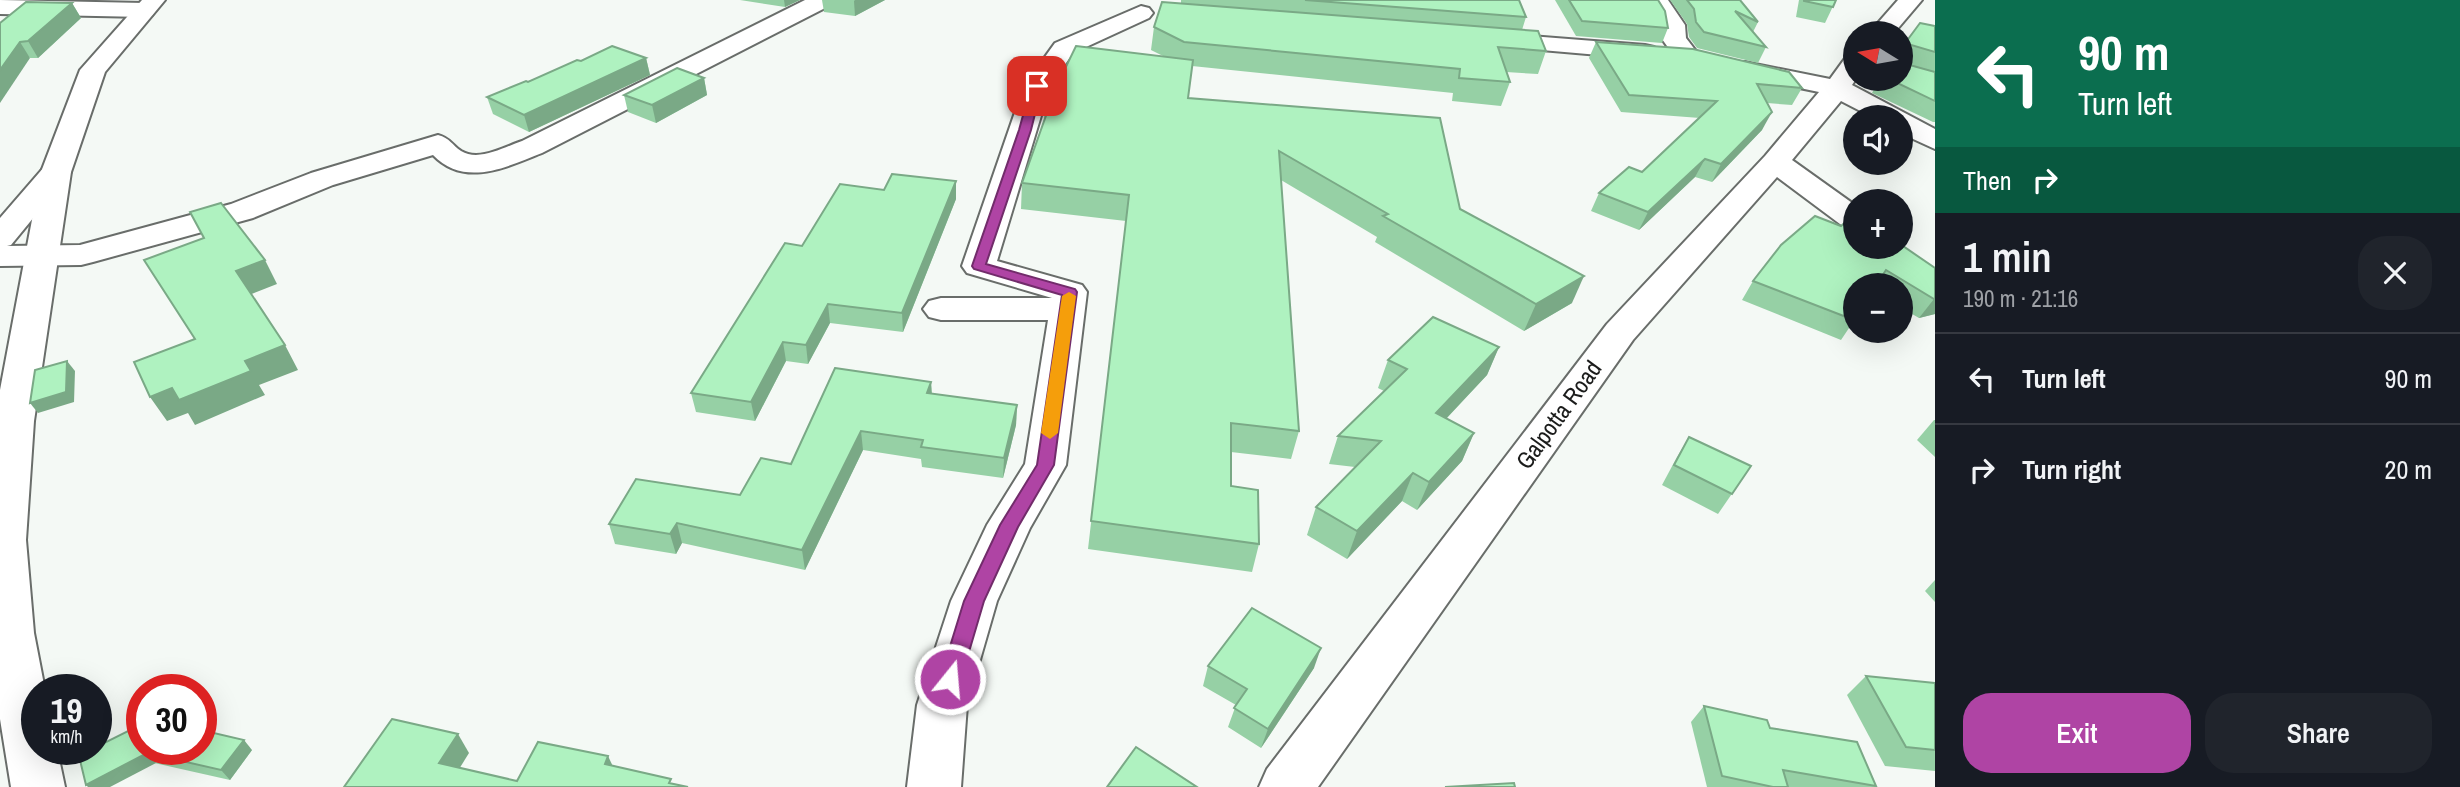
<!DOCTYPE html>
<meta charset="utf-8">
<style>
:root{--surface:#171b24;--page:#20242c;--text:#f1f3f6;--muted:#9ea1a6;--line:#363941;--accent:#af44a4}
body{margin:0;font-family:"Archivo Narrow",sans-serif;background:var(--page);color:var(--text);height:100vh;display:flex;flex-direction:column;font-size:26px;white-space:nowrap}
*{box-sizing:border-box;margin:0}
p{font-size:23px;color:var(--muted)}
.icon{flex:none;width:38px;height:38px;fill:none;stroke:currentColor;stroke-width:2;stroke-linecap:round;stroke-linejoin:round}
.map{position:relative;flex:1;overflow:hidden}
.side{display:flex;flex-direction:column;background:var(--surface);width:525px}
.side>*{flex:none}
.guide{background:#0b6e4f;color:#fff;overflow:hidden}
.needle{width:46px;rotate:281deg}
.tools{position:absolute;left:1843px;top:21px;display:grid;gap:14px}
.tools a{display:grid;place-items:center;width:70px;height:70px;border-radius:50%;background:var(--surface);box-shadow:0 7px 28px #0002;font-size:35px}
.speed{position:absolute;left:21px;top:674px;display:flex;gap:14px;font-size:35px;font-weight:700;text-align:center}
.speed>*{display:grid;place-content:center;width:91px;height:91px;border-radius:50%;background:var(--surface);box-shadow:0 7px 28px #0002;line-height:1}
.speed small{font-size:18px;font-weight:400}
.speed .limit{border:10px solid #d22;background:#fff;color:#111}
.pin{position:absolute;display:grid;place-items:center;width:60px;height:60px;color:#fff;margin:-30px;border-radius:14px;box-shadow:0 4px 10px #0006}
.me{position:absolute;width:77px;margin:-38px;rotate:17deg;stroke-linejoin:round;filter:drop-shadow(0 0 5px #0008)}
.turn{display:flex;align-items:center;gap:24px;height:147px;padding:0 28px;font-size:32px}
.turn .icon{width:91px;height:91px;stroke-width:2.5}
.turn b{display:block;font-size:49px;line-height:60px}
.then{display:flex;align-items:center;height:66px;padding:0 28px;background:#0003;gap:14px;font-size:26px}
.round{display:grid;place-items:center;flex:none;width:74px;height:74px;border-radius:28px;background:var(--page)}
.summary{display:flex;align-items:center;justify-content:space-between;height:119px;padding:0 28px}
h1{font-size:42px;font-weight:600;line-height:52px}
.button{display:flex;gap:14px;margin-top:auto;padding:14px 28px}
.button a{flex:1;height:80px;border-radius:28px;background:var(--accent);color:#fff;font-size:28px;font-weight:600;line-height:80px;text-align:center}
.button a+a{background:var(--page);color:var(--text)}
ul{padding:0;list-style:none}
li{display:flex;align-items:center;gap:21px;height:91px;padding:0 28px;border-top:2px solid var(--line)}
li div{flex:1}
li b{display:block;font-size:26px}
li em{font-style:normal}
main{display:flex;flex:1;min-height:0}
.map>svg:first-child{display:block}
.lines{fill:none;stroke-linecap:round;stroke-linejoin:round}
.street-casing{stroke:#696d6a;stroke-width:4}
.secondary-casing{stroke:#696d6a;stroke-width:4}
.street{fill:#fff;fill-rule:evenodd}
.secondary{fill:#fff;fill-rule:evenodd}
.wall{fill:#96d0a5}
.shaded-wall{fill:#7aa986}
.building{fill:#aff2c0;stroke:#7aa986;stroke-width:2}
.route{fill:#af44a4;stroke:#722c6b;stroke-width:2}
.slow{fill:#f59e0b}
.labels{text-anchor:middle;stroke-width:6;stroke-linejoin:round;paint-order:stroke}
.street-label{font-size:24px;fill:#1b1c1b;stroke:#fff}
</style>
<main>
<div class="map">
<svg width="1935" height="787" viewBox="0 0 1935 787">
<rect width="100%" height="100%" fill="#f4f9f5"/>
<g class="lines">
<!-- street casing -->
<g class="street-casing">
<g id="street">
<path d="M0 0 144 3 152 5 156 10 152 15 144 17 0 14Z"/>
<path d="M805 0H834L831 5 542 153C506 167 465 188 433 155L333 185 253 218 93 262 81 265 0 266V218L45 166 56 163 67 166 71 172 11 245 7 246 80 245 231 204 311 173 438 135C450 138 452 145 461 151 479 162 504 147 522 141Z"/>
<path d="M1645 0H1668L1685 25 1686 38 1699 55 1695 60 1686 63 1677 60 1662 39 1661 25Z"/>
<path d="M1898 0H1922L1894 33H1869Z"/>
<path d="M1141 6 1149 8 1153 13 1149 18 1073 53 1050 86 997 261 1082 285 1087 292 1066 465 1030 528 997 601 967 705 961 787H907L917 705 951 601 987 525 1025 464 1048 320H941L929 317 923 309 929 301 941 298H1052L967 273 962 266 1024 86 1055 43Z"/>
<path d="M1492 33 1645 45 1654 47 1657 52 1654 57 1645 59 1483 45 1480 40 1483 35Z"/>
<path d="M1855 54 1856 79 1852 85 1935 129V149L1900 133V117H1872L1841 101 1792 160 1855 205V229L1844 227 1777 177 1633 340 1318 787H1259L1267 769 1607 324 1765 156 1819 92 1736 75 1732 70 1736 65 1745 62 1830 79 1846 57Z"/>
</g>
</g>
<!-- secondary casing -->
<g class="secondary-casing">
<path id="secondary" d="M142 0H165L105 72 71 172 34 421 26 540 34 633 45 690H37V749H57L65 787H11L0 719V390L41 172 80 70Z"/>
</g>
<!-- street -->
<use href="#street" class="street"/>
<!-- secondary -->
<use href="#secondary" class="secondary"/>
</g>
<!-- wall -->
<g class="wall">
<path d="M740 0H800L785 7Z"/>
<path d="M822 0H885L855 16 824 12Z"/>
<path d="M1181 0H1519L1526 17 1522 30 1546 51 1538 74 1506 72 1510 82 1501 106 1452 101 1453 93 1192 66 1188 98 1460 209 1572 303 1524 331 1375 242 1377 237 1281 180 1299 431 1291 459 1231 452V486L1259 544 1252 572 1088 549 1126 221 1021 209 1022 183 1044 120 1045 110 1165 57 1151 50 1154 27 1181 3Z"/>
<path d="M1555 0H1658L1668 28 1662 43 1576 36Z"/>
<path d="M1670 0H1740L1758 22 1753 32 1766 47 1758 63 1697 48 1689 37 1687 24Z"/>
<path d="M1799 0H1836L1825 23 1796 17Z"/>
<path d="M72 3 81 18 38 58H30L0 23Z"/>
<path d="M1935 26V122H1933L1872 93 1880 79H1900V50Z"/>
<path d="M1596 42 1802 88 1792 105 1767 103 1762 130 1712 182 1695 177 1639 230 1591 211 1599 193 1642 172 1700 118 1621 112 1589 58Z"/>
<path d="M646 58 650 75 529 132 493 114 487 97 581 61Z"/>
<path d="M704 78 707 95 656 123 628 112 624 95Z"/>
<path d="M956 181V199L903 332 830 323 808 364 786 361 755 421 696 412 691 393 802 246 884 190Z"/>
<path d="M1781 245 1935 268V314L1919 318 1900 307V285H1855V319L1841 340 1742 300 1753 281Z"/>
<path d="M1499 347 1487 375 1446 419 1474 433 1462 461 1417 510 1402 501 1347 559 1307 535 1316 507 1355 467 1329 464 1338 436 1384 391 1378 388 1388 360Z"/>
<path d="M931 382 932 394 1017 405 1016 425 1003 478 922 467 921 459 863 450 805 570 682 543 676 554 615 544 609 524 740 495 791 464Z"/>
<path d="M1934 420H1935V457L1917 440Z"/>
<path d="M1689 437 1751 466 1718 514 1662 485 1677 457Z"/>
<path d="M1935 580V602L1925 591Z"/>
<path d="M1208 666 1314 668 1261 748 1228 727 1236 705 1203 686Z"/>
<path d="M1866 676 1935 683V771L1885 766 1847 695Z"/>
<path d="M1704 706 1770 728 1876 786 1875 787H1707L1691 722Z"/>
<path d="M92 749 252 750 230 780Z"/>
</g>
<!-- shaded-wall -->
<g class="shaded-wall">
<path d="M784 0H800L785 7Z"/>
<path d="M855 0H885L855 16 854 1Z"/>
<path d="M72 3 81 18 38 58 28 41Z"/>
<path d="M20 42 30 58 0 103V70Z"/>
<path d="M646 58 650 75 529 132 524 115Z"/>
<path d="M704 78 707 95 656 123 652 105Z"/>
<path d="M1772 112 1762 130 1712 182 1721 164Z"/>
<path d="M1705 159 1695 177 1639 230 1648 212Z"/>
<path d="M956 181V199L903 332 902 313Z"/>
<path d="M265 260 277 284 249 295 236 271Z"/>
<path d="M1584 276 1572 303 1524 331 1536 304Z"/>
<path d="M1934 299H1935V314L1919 318Z"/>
<path d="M828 304 830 323 808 364 806 345Z"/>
<path d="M783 342 786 361 755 421 751 402Z"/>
<path d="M285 345 298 370 259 385 265 395 195 425 188 413 167 421 150 397Z"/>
<path d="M1499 347 1487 375 1425 441 1436 413Z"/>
<path d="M67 361 75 371 74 402 38 413 30 403Z"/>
<path d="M931 382 932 402 927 393Z"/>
<path d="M1017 405 1016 425 1003 478 1004 458Z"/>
<path d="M861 431 863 450 805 570 802 550Z"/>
<path d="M1474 433 1462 461 1417 510 1429 482Z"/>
<path d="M1413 473 1402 501 1347 559 1357 531Z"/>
<path d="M677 523 682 543 676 554 670 534Z"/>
<path d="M1321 648 1314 668 1261 748 1268 729Z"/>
<path d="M458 734 469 753 451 782 439 763Z"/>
<path d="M244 740 252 750 230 780 221 770Z"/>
<path d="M147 753 156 763 110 787H88L86 785Z"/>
<path d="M608 756 617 775 605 764Z"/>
</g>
<!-- building -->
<g class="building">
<path d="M1305 0H1519L1526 17Z"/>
<path d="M1569 0H1658L1665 11 1668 28 1582 21Z"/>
<path d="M1687 0H1740L1758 22 1735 11 1766 47 1704 32 1696 22 1694 9Z"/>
<path d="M1804 0H1836L1833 7 1804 1Z"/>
<path d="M26 2 72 3 28 41 20 42 0 70V23Z"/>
<path d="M1162 2 1538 31 1546 51 1498 47 1510 82 1459 78 1460 69 1184 42 1154 27Z"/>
<path d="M1920 23 1935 26V52L1908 44 1906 64 1935 72V101L1889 79H1900V50Z"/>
<path d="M1596 42 1693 49 1789 72 1802 88 1757 84 1772 112 1721 164 1705 159 1648 212 1599 193 1629 167 1642 172 1717 101 1629 95Z"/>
<path d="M612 46 646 58 524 115 487 97 526 81 528 82 577 60 581 61Z"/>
<path d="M1076 46 1193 60 1188 98 1440 118 1460 209 1584 276 1536 304 1383 216 1388 214 1279 151 1299 431 1231 423V486L1258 490 1259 544 1091 521 1129 195 1022 183 1048 110H1045Z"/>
<path d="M677 68 704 78 652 105 624 95Z"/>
<path d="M892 174 956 181 902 313 828 304 806 345 783 342 751 402 691 393 785 243 802 246 840 184 884 190Z"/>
<path d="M221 203 265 260 236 271 285 345 245 361 251 371 179 400 172 388 150 397 134 362 195 339 144 260 204 238 190 212Z"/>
<path d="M1855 214V247H1900V244L1935 268V299H1934L1886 270 1876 285H1855L1854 320 1753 281 1781 245 1815 216 1841 226Z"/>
<path d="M1433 317 1499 347 1436 413 1474 433 1429 482 1413 473 1357 531 1316 507 1381 441 1338 436 1407 369 1388 360Z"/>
<path d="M67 361 66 392 30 403 35 370Z"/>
<path d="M835 368 931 382 927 393 1017 405 1004 458 921 447 923 440 861 431 802 550 677 523 670 534 609 524 636 479 740 495 761 458 791 464Z"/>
<path d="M1689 437 1751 466 1732 494 1674 465Z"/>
<path d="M1252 608 1321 648 1268 729 1234 708 1247 689 1208 666Z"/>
<path d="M1866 676 1935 683V750L1906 747Z"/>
<path d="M1704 706 1767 720 1770 728 1857 742 1876 786 1783 770 1788 787H1773L1722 776Z"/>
<path d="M392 719 458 734 439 763 517 781 538 742 608 756 605 764 671 779 669 783 688 787H344Z"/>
<path d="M142 724V749H201V730L244 740 221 770 147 753 86 785 79 756 92 749H96V747Z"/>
<path d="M1136 747 1197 787H1107Z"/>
<path d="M1514 783 1515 787H1445Z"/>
</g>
<!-- route -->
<path class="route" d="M1037 83 1042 86 1031 130 986 264 1075 289 1077 292 1054 465 1018 527 984 601 961 679 958 685 950 688 943 685 940 679 964 601 1000 525 1037 465 1062 295 974 269 972 266 1019 130 1031 86Z"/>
<!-- slow -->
<path class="slow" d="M1069 292 1076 296 1058 433 1050 439 1041 433 1062 296Z"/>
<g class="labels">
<!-- street labels -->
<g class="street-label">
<text transform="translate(1559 415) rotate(-54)" y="8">Galpotta Road</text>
</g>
</g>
</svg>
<div class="tools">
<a><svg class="needle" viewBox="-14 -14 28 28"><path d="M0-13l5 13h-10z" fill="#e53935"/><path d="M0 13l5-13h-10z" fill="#9ea1a6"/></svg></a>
<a><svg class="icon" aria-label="sound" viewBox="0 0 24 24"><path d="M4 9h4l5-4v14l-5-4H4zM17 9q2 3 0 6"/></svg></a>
<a>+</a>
<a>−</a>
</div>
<div class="speed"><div>19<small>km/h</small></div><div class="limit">30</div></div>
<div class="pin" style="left:1037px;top:86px;background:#d93025"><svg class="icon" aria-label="arrive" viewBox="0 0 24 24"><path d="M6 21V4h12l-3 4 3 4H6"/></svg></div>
<svg class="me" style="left:950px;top:679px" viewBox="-20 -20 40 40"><circle r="17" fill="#af44a4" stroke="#fff" stroke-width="3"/><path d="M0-11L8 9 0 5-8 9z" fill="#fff"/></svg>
</div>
<section class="side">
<div class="guide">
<div class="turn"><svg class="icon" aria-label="left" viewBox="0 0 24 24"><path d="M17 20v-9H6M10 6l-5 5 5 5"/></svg><div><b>90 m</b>Turn left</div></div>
<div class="then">Then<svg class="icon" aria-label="right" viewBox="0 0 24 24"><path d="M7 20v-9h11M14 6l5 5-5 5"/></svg></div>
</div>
<div class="summary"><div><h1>1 min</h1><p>190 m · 21:16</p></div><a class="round"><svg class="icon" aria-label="close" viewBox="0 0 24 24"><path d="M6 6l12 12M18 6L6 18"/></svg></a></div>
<ul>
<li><svg class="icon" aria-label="left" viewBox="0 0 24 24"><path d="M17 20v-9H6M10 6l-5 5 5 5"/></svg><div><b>Turn left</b></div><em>90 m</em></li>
<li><svg class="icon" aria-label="right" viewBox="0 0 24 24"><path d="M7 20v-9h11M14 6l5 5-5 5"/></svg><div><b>Turn right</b></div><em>20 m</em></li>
</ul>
<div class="button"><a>Exit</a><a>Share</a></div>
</section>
</main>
